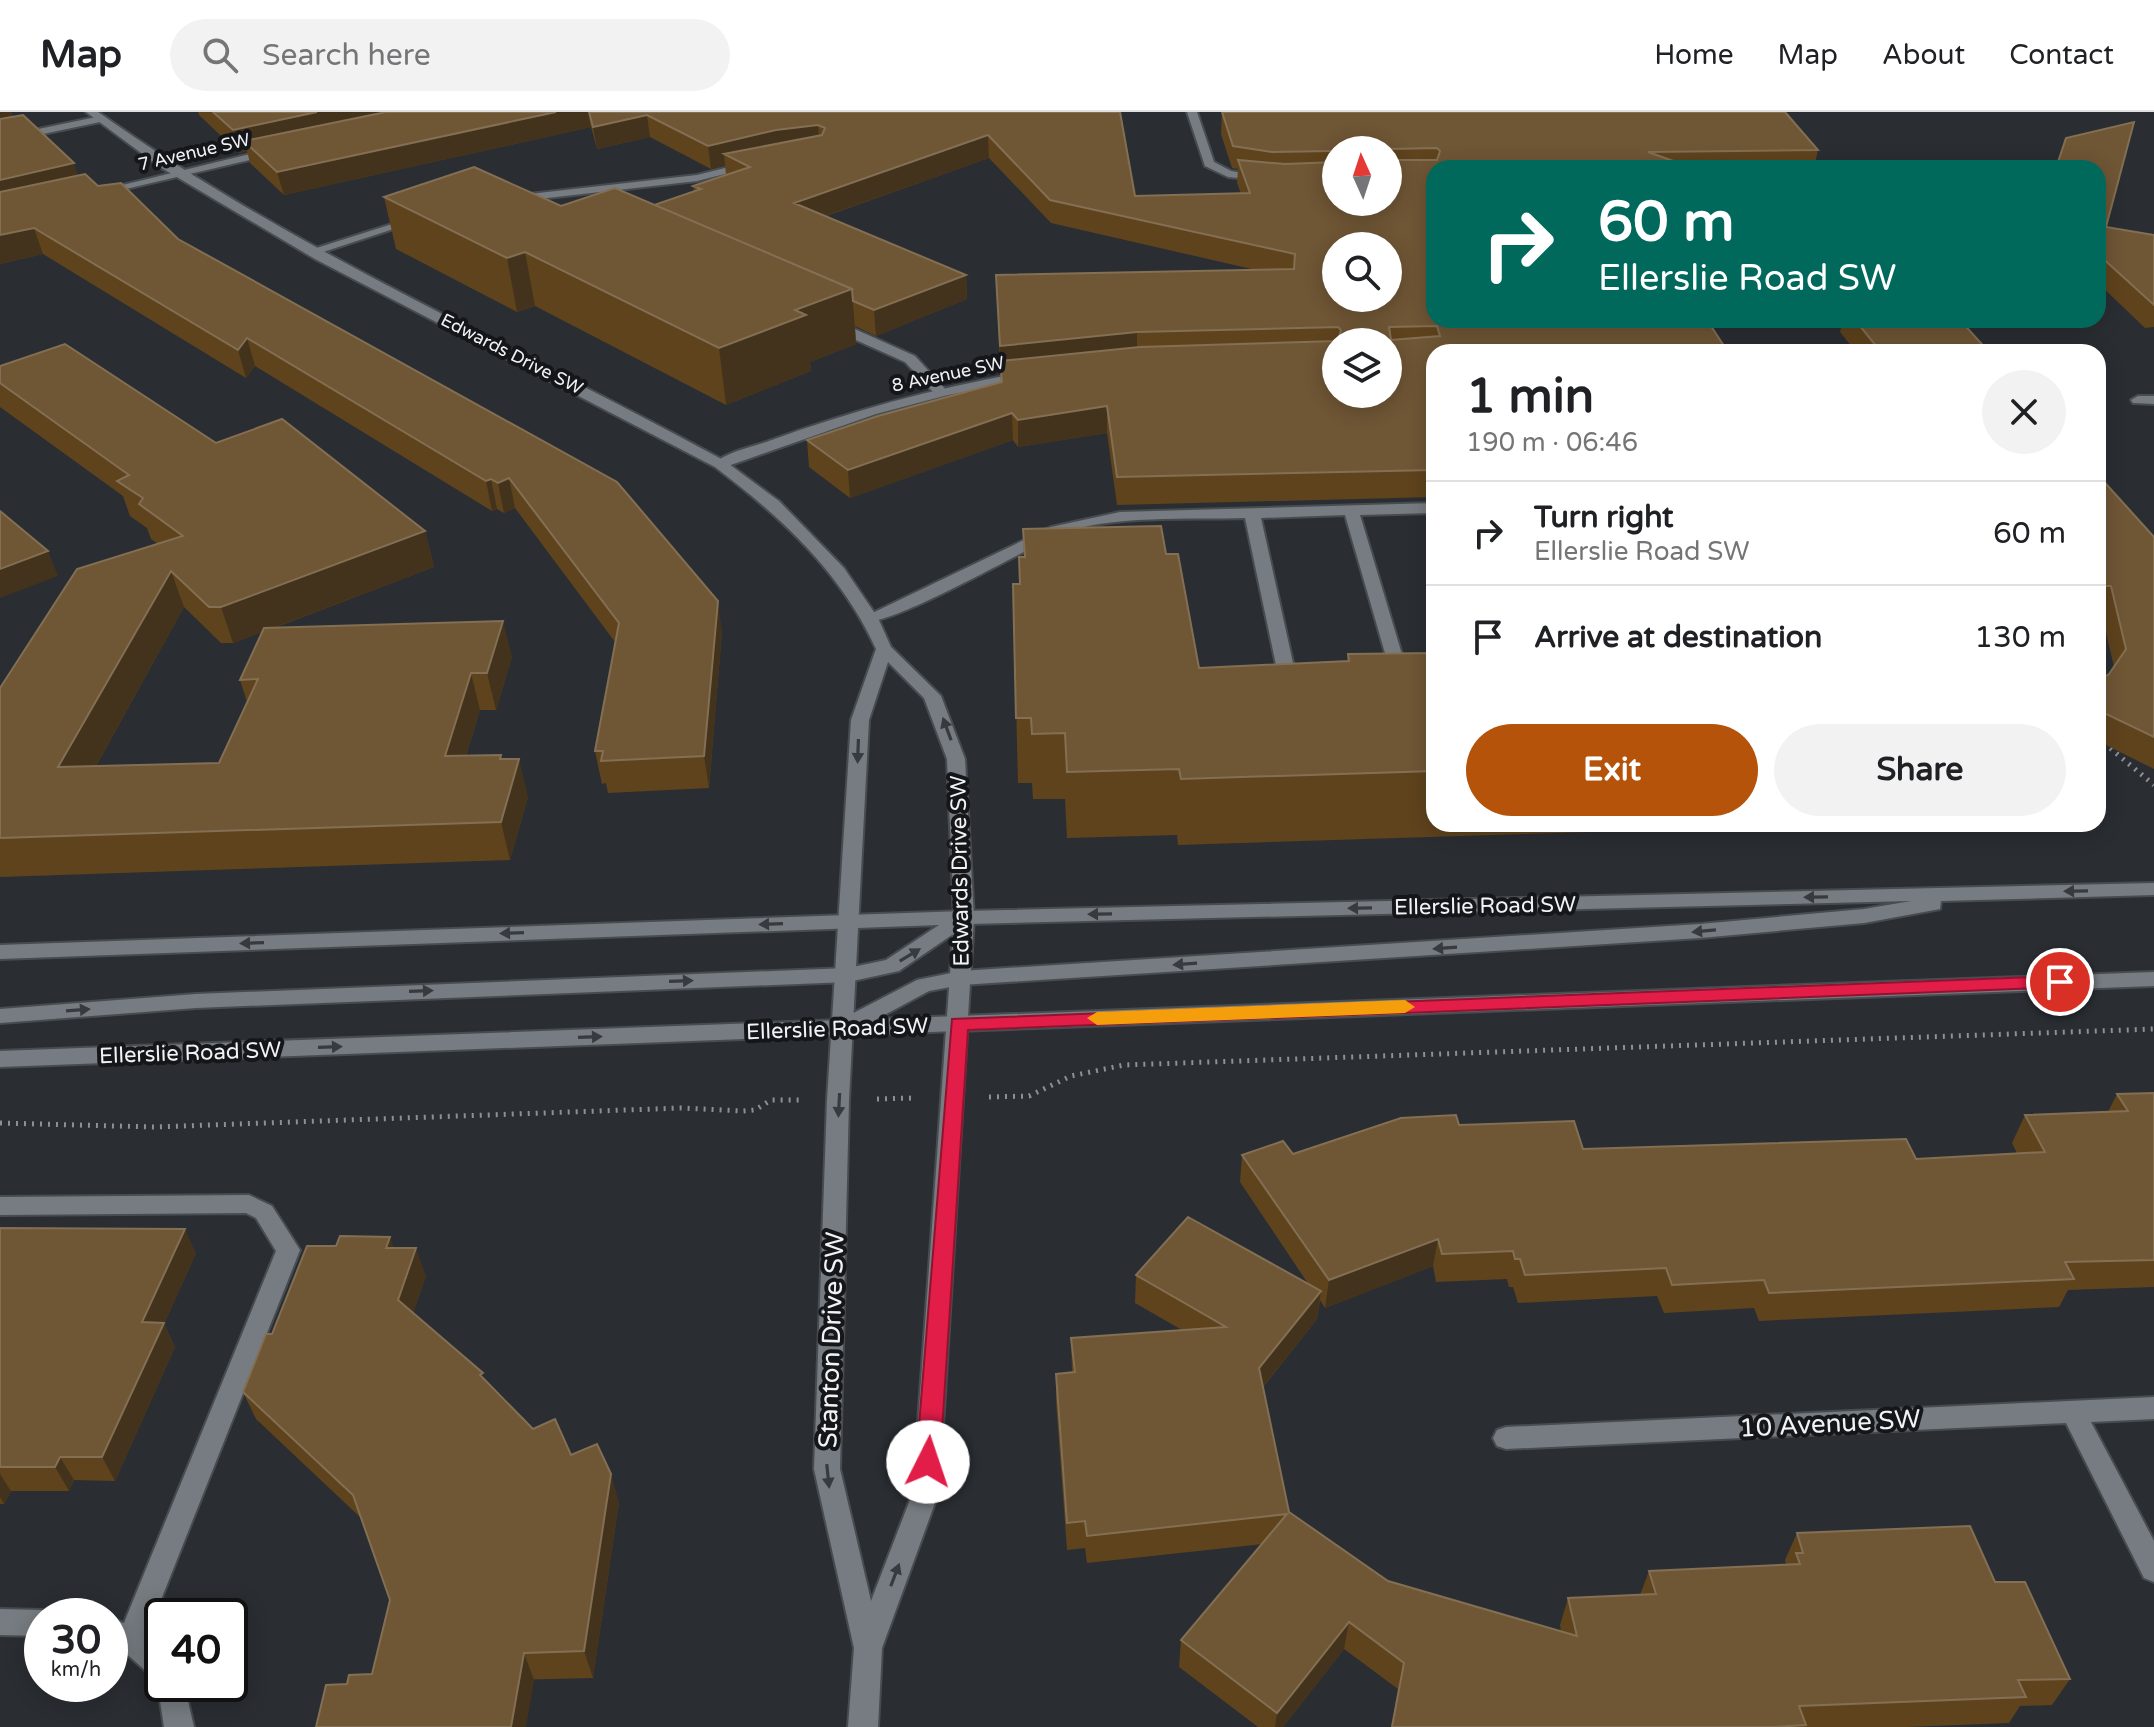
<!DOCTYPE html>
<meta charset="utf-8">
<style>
:root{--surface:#fff;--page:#f2f2f2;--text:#202124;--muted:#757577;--line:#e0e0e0;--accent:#b45309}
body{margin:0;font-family:"Varela Round",sans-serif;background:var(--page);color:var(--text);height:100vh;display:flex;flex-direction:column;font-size:30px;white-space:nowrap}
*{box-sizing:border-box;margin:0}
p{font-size:26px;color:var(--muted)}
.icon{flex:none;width:44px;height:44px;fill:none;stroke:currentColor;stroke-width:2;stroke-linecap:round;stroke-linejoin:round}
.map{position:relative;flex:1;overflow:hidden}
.details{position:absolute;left:1426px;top:232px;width:680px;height:488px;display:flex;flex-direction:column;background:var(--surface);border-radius:24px;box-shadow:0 4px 20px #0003}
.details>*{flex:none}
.hud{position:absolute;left:1426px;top:48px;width:680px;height:168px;border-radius:24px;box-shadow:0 4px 20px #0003;background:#00695c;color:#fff;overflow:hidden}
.needle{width:52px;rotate:357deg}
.controls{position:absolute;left:1322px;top:24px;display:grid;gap:16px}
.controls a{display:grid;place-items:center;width:80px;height:80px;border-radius:50%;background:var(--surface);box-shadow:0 4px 20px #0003;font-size:40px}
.speed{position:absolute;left:24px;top:1486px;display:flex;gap:16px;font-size:40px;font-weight:700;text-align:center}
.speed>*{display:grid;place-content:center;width:104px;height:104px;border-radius:50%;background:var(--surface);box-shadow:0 4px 20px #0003;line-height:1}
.speed small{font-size:20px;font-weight:400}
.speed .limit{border:4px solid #111;border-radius:12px;background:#fff;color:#111}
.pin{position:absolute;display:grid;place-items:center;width:68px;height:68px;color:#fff;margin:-34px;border:4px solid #fff;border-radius:50%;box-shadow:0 2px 8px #0007}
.me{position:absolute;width:88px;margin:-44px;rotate:4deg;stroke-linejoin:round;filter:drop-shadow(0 0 6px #0008)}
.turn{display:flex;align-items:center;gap:28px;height:168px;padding:0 40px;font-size:36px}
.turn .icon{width:104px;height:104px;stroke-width:2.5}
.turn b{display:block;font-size:56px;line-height:68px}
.round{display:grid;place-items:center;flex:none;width:84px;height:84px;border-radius:42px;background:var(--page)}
.summary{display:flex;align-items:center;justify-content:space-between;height:136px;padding:0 40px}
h1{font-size:48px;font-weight:800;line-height:60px}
.primary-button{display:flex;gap:16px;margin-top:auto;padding:16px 40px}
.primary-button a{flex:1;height:92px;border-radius:48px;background:var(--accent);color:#fff;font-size:32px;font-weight:800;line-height:92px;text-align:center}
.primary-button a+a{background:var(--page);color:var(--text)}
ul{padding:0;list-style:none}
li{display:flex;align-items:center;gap:24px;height:104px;padding:0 40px;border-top:2px solid var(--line)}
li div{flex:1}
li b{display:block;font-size:30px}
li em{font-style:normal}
header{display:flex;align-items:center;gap:48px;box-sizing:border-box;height:112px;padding:0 40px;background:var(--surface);border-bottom:2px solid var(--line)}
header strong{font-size:38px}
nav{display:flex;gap:44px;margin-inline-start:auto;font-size:28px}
.search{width:560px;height:72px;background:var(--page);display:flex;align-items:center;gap:20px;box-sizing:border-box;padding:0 28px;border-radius:44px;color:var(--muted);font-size:30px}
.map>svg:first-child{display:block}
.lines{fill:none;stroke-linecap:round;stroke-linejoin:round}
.service-casing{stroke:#474c50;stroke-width:4}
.minor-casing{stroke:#474c50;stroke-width:4}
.tertiary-casing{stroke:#474c50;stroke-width:4}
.secondary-casing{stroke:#474c50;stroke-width:4}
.path{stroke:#8d9094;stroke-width:5;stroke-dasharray:2 6;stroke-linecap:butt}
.service{fill:#777c82;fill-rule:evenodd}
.minor{fill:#777c82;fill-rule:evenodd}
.tertiary{fill:#777c82;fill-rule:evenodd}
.secondary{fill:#777c82;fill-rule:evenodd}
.wall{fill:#5f431d;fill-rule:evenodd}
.shaded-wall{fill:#43331c}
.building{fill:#6f5635;stroke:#836f53;stroke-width:2;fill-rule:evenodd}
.oneway{fill:#373a3e}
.route{fill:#e11d48;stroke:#92132f;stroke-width:2}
.slow{fill:#f59e0b}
.labels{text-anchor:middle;stroke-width:8;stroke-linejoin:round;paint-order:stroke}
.far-street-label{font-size:18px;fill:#f0f3f6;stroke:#141619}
.street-label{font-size:22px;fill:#f0f3f6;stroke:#141619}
.near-street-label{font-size:26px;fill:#f0f3f6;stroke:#141619}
</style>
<header>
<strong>Map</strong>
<div class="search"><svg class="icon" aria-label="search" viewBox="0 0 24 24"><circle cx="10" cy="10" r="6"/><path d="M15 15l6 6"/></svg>Search here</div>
<nav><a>Home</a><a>Map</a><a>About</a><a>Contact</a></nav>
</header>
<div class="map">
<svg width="2154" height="1615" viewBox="0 0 2154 1615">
<rect width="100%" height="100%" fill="#2a2e33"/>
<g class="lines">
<!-- service casing -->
<g class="service-casing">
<g id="service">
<path d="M101 4 105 5V9L0 31V25Z"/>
<path d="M749 50 753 51V55L697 69 512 90 506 87 512 84 697 63Z"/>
<path d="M411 106 421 108 317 142 307 139Z"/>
<path d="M829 210H839L915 244 947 279 935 282 905 250 829 216Z"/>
<path d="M1434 391V401L1360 403 1404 549 1382 565 1373 560 1387 548 1345 403 1261 406 1293 551 1315 566 1306 571 1276 553 1245 406C1191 408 1108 402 1058 423 1025 437 889 516 864 509L862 506 1051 415 1120 400Z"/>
<path d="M249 1083 272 1094 300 1138 145 1528 141 1537 131 1541 121 1537 117 1528 276 1139 256 1106 246 1101 0 1103V1085Z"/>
</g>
</g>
<!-- minor casing -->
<g class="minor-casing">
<g id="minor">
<path d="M1187 0H1197L1214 50 1231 59 1267 65V69L1228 65 1205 54Z"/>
<path d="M275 36 279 37V41L100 83 94 80Z"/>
<path d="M1715 236H1757L1764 240H1708Z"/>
<path d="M1027 260 1032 261V267L948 283 876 302 725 355 713 352C726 340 752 335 769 329 854 298 939 275 1027 260Z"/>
<path d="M2138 284H2154V292L2133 291 2131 288Z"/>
<path d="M2154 1285V1307L2091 1310 2154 1429V1470L2144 1466 2066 1311 1506 1337 1497 1334 1493 1326 1497 1318 1506 1315Z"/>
<path d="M0 1497 42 1498 53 1504H42V1524L0 1523Z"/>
<path d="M110 1505 141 1519 162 1538V1572H184L194 1615H164L157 1569 121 1537 110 1532Z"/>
</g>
</g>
<!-- tertiary casing -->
<g class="tertiary-casing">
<path id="tertiary" d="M86 0H98C296 140 513 233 725 349L779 389 844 456 878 506 891 535 941 584 965 647 974 806 939 1380 882 1536 878 1615H848L854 1536 814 1357 827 988 851 608 876 537C841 460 781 405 715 355L315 147 160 55ZM888 550 924 586 947 647 954 806 913 1380 871 1489 840 1357 849 988 869 608Z"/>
</g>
<!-- secondary casing -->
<g class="secondary-casing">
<path id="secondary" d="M2154 771V783L1941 789 1940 797 1864 811 1700 826 961 873 929 879 877 907 2154 860V874L0 955V939L840 908 917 868 961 859 1700 812 1864 797 1911 789 968 812 899 859 848 870 196 896 0 911V897L196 882 848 856 886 848 939 813 0 847V833L964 799Z"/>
</g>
<!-- path -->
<g class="path">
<path d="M2098 626 2154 673"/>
<path d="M989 985 1029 984 1071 964 1124 953 2154 917"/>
<path d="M877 987 915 986"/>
<path d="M0 1011 154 1015 681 996 743 999 755 998 771 988H799"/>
</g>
<!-- service -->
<use href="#service" class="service"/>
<!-- minor -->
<use href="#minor" class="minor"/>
<!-- tertiary -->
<use href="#tertiary" class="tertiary"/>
<!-- secondary -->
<use href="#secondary" class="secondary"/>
</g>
<!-- wall -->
<g class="wall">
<path d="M0 0H11L13 5 78 64 98 74 178 127 722 520 709 676 608 681 606 671 602 672 595 639 615 530 515 396 504 401 497 397 492 399 255 254 246 266 43 142 0 152Z"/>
<path d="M198 0H1120L1135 84 1241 82 1237 71 1238 57 1232 56 1221 22 1222 0 1818 38 1814 56H1434L1707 208 1434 240V385L1117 393 1107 321 1018 335 1013 328 850 386 809 355 807 328 1001 270 997 188 1256 158 1051 111 989 46 826 104 966 163 967 187 876 224 855 214 856 232 810 250 811 259 726 293 535 194 517 200 396 137 384 85 561 94 654 93 694 79 693 74 726 63 725 53 711 57 650 25 597 37 591 15 284 83 250 51 247 39 239 41 199 3ZM1336 38H1388L1336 90Z"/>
<path d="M2098 56 2106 115 2154 123V215L2145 216 2098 171Z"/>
<path d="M1843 208H1960L1989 240H1856L1840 220Z"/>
<path d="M0 254 216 331 425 419 434 455 274 516 512 545 496 598H480L466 644 501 643 502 647 528 685 510 748 0 765V576L158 432 151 427 147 416 130 404 123 384 0 295ZM184 495 221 531H233L262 520 240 568 247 590 219 651 96 654Z"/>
<path d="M2098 363 2154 425V657L2098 629V569L2109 562 2114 555 2101 499H2098Z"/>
<path d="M1023 417 1166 442 1199 556 1347 549 1348 542 1434 541V712H1592L1590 720 1178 733 1177 723 1067 726 1065 687H1033L1032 671H1018L1013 472H1020L1024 445Z"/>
<path d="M2154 981V1175L2068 1178 2059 1195 1759 1209 1754 1196 1664 1201 1657 1184 1518 1191 1513 1175H1509L1507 1167 1436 1170 1433 1154 1325 1196 1320 1188 1317 1207 1263 1275 1289 1400 1388 1469 1561 1519 1560 1513 1568 1486 1640 1483 1649 1459 1786 1452 1785 1448 1797 1421 1995 1470 2070 1567 2052 1593 2020 1594 2009 1611 1907 1615H1391L1398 1577 1344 1537 1283 1615H1258L1179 1555 1181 1528 1263 1432 1087 1451 1085 1436 1067 1438 1056 1289V1262L1072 1260 1071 1226 1182 1218 1135 1191 1136 1163 1309 1173 1240 1070 1242 1043 1293 1042 1459 1013 1583 1037 1916 1047 2017 1041 2012 1031 2025 1003 2108 1000 2117 982Z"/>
<path d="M0 1116 196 1141 164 1212 175 1235 115 1369 74 1368 69 1379H11L4 1392H0Z"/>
<path d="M393 1136 426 1164 413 1201 486 1269 533 1317 571 1343 619 1390 593 1566 347 1572 372 1562 390 1488 361 1406 256 1307 243 1280 272 1222Z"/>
</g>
<!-- shaded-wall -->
<g class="shaded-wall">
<path d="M0 0H11L17 18 0 23Z"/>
<path d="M317 0H449L244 29 247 39 239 41 233 18Z"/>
<path d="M556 0H588L591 15 284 83 277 60Z"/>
<path d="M647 3 650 25 597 37 593 15Z"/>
<path d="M818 13 820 35 724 42 725 53 711 57 708 34 776 18Z"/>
<path d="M988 23 989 46 796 114 794 91Z"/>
<path d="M74 51 82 76 0 95V68Z"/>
<path d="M34 116 43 142 0 152V123Z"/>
<path d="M525 140 535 194 517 200 507 146Z"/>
<path d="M966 163 967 187 876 224 874 198Z"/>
<path d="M852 177 856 232 810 250 811 259 726 293 719 236 795 198Z"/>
<path d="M1137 220V246L1000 249V260V234Z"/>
<path d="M247 226 255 254 246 266 238 238Z"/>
<path d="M1107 294V321L1018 335V308Z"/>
<path d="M1012 301 1013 328 850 386 848 358Z"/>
<path d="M509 366 515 396 504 401 498 371Z"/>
<path d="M491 367 497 397 492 399 486 369Z"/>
<path d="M425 419 434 455 233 531 221 495Z"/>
<path d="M48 439 58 464 0 486V457Z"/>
<path d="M171 459 184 495 74 693 58 655Z"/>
<path d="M718 489 722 520 709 676 704 644Z"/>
<path d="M503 509 512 545 496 598 487 561Z"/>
<path d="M471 561 480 598 454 682 445 644Z"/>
<path d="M501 643 510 679 519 647 528 685 510 748 501 710 500 647Z"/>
<path d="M185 1117 196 1141 164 1212 175 1235 115 1369 102 1345 142 1210Z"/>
<path d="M390 1125 400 1153 386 1136Z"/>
<path d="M1438 1127 1433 1154 1325 1196 1329 1168Z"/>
<path d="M416 1136 426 1164 408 1216 398 1188Z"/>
<path d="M1321 1179 1317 1207 1256 1283 1259 1256Z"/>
<path d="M60 1345 74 1368 69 1379 55 1355Z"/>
<path d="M0 1362 11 1379 4 1392 0 1385Z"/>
<path d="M611 1362 619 1390 593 1566 584 1539Z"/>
<path d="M1349 1510 1344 1537 1283 1615H1275L1277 1601Z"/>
<path d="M524 1541 534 1568 526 1615H511Z"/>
</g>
<!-- building -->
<g class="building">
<path d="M213 0H317L233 18Z"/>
<path d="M386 0H556L277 60 244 29Z"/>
<path d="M589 0H1120L1135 84 1250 81 1238 48 1285 52 1336 50V90H1388V38L1272 40 1233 34 1222 0H1785L1818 38 1648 40 1693 56H1434V208H1707L1728 240H1434V358L1117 365 1107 294 1018 308 1012 301 848 358 807 328 878 304 1002 270 1000 249 1140 235 1338 229 1341 218 1338 215 1137 220 1000 234 996 163 1294 157 1295 142 1050 88 988 23 794 91 966 163 874 198 853 189 852 177 654 93 701 77 693 74 750 55 724 42 822 23 825 16 818 13 776 18 708 34 647 3 593 15ZM1437 36 1440 39 1437 48H1388L1390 37ZM1336 134H1388V186H1336ZM1437 214 1440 224 1391 228 1389 215ZM1336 230H1388V282H1336Z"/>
<path d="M23 3 74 51 0 68V7Z"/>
<path d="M2134 10 2106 115 2154 123V193L2098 142V56H2056L2066 26Z"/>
<path d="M474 55 561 94 615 76 852 177 795 198 806 203 719 236 525 140 507 146 384 85Z"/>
<path d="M85 62 98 74 121 71 178 127 617 370 718 489 704 644 601 649 603 639H595L619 511 509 366 498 371 491 367 486 369 247 226 238 238 34 116 0 123V80Z"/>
<path d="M1855 208H1960L1989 240H1881Z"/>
<path d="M65 232 216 331 282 307 425 419 221 495H209L171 459 58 655 219 651 258 567 240 568 264 516 503 509 487 561H471L445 644 501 643 500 647H519L501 710 0 726V576L77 457 183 424 139 392 143 386 117 369 129 363 0 271V254Z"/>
<path d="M2098 363 2154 425V625L2098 598V569L2109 562 2126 537 2111 474H2098Z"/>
<path d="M0 399 48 439 0 457Z"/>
<path d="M1161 414 1166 442H1178L1199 556 1349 549 1348 542 1434 541V659L1181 667 1179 657 1067 660 1065 621 1032 622 1031 606H1016L1013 472H1020L1019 445H1025L1023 417Z"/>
<path d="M2154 981V1148L2065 1150 2074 1167 1769 1181 1764 1168 1672 1173 1666 1156 1525 1163 1520 1147H1515L1513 1139 1442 1142 1438 1127 1329 1168 1242 1043 1283 1029 1293 1042 1401 1006 1456 1003 1459 1013 1574 1009 1583 1037 1906 1027 1916 1047 2045 1040 2025 1003 2128 999 2117 982Z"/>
<path d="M1188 1105 1321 1179 1259 1256 1289 1400 1388 1469 1577 1524 1568 1486 1656 1482 1649 1459 1800 1452 1796 1441H1803L1797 1421 1970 1414 1995 1470H2025L2070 1567 2018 1568 2026 1585 1799 1594 1806 1613 1774 1615H1392L1404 1551 1349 1510 1277 1601 1181 1528 1287 1402 1087 1424 1085 1409 1067 1411 1056 1262 1075 1260 1071 1226 1226 1215 1136 1163Z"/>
<path d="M0 1116 185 1117 142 1210 164 1211 102 1345H60L55 1355H0Z"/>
<path d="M340 1124 390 1125 386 1136H416L398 1188 483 1261 480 1263 533 1317 555 1307 571 1343 597 1332 611 1362 584 1539 524 1541 511 1615H316L326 1573 347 1572 349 1563 372 1562 390 1488 353 1383 243 1280 266 1222H272L307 1134H336Z"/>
</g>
<!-- one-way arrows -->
<defs><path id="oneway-solid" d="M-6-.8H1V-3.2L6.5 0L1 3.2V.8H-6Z" transform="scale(2)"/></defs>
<g class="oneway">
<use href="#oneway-solid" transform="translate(947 617) rotate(-110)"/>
<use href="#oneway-solid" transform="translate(858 639) rotate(92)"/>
<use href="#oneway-solid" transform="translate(2076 779) rotate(179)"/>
<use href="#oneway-solid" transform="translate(1816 785) rotate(179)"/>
<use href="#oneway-solid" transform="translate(1360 796) rotate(179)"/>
<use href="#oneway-solid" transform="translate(1100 802) rotate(179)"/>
<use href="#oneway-solid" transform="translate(771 812) rotate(178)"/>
<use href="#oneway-solid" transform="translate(1704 819) rotate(175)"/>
<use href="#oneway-solid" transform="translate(512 821) rotate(178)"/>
<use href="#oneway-solid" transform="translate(252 831) rotate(178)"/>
<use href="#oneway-solid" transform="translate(1445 836) rotate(176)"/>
<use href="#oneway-solid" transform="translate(910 843) rotate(-31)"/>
<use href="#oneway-solid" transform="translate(1185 852) rotate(176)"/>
<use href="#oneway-solid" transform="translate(681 869) rotate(-2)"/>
<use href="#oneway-solid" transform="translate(421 879) rotate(-2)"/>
<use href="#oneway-solid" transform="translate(78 898) rotate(-4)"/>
<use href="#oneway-solid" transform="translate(590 925) rotate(-2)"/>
<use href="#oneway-solid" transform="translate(330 935) rotate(-2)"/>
<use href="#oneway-solid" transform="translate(839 993) rotate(93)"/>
<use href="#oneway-solid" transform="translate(828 1364) rotate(84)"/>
<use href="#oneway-solid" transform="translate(895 1463) rotate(-69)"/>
</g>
<!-- route -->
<path class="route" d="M2060 864 2069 870 2066 875 968 918 940 1350 937 1357 928 1360 920 1357 916 1350 952 907Z"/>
<!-- slow -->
<path class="slow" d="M1405 888 1415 895 1405 901 1097 913 1087 906 1097 900Z"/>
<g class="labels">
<!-- far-street labels -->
<g class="far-street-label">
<text transform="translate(194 40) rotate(-13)" y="6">7 Avenue SW</text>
<text transform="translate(512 242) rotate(27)" y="6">Edwards Drive SW</text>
<text transform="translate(948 262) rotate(-12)" y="6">8 Avenue SW</text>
</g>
<!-- street labels -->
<g class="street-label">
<text transform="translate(959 759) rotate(-91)" y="8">Edwards Drive SW</text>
<text transform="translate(1485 793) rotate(-1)" y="8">Ellerslie Road SW</text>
<text transform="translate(837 916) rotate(-2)" y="8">Ellerslie Road SW</text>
<text transform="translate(190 940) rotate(-2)" y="8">Ellerslie Road SW</text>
</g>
<!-- near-street labels -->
<g class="near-street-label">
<text transform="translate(831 1228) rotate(-88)" y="9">Stanton Drive SW</text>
<text transform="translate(1830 1311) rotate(-3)" y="9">10 Avenue SW</text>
</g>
</g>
</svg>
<div class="controls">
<a><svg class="needle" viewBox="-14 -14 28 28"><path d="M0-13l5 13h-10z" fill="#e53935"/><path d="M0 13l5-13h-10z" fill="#757577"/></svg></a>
<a><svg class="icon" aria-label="search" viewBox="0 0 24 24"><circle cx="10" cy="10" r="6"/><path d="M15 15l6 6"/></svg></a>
<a><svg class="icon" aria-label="layers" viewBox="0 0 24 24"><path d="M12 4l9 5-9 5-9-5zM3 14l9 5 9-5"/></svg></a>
</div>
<div class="speed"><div>30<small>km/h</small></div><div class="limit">40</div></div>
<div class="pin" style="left:2060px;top:870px;background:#d93025"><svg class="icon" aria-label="arrive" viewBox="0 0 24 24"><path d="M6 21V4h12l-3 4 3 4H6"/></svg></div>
<svg class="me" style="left:928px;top:1350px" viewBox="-20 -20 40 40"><circle r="19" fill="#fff"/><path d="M0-13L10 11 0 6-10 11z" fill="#e11d48"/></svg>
<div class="hud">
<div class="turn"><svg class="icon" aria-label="right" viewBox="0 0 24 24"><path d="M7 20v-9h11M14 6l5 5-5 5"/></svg><div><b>60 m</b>Ellerslie Road SW</div></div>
</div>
<section class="details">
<div class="summary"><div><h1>1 min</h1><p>190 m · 06:46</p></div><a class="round"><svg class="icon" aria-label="close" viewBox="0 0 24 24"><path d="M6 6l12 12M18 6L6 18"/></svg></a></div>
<ul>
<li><svg class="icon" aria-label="right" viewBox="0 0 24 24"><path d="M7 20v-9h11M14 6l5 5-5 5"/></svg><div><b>Turn right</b><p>Ellerslie Road SW</p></div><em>60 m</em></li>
<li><svg class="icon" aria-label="arrive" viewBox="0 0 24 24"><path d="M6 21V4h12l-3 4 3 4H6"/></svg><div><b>Arrive at destination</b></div><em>130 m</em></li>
</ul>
<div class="primary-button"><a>Exit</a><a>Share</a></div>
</section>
</div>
